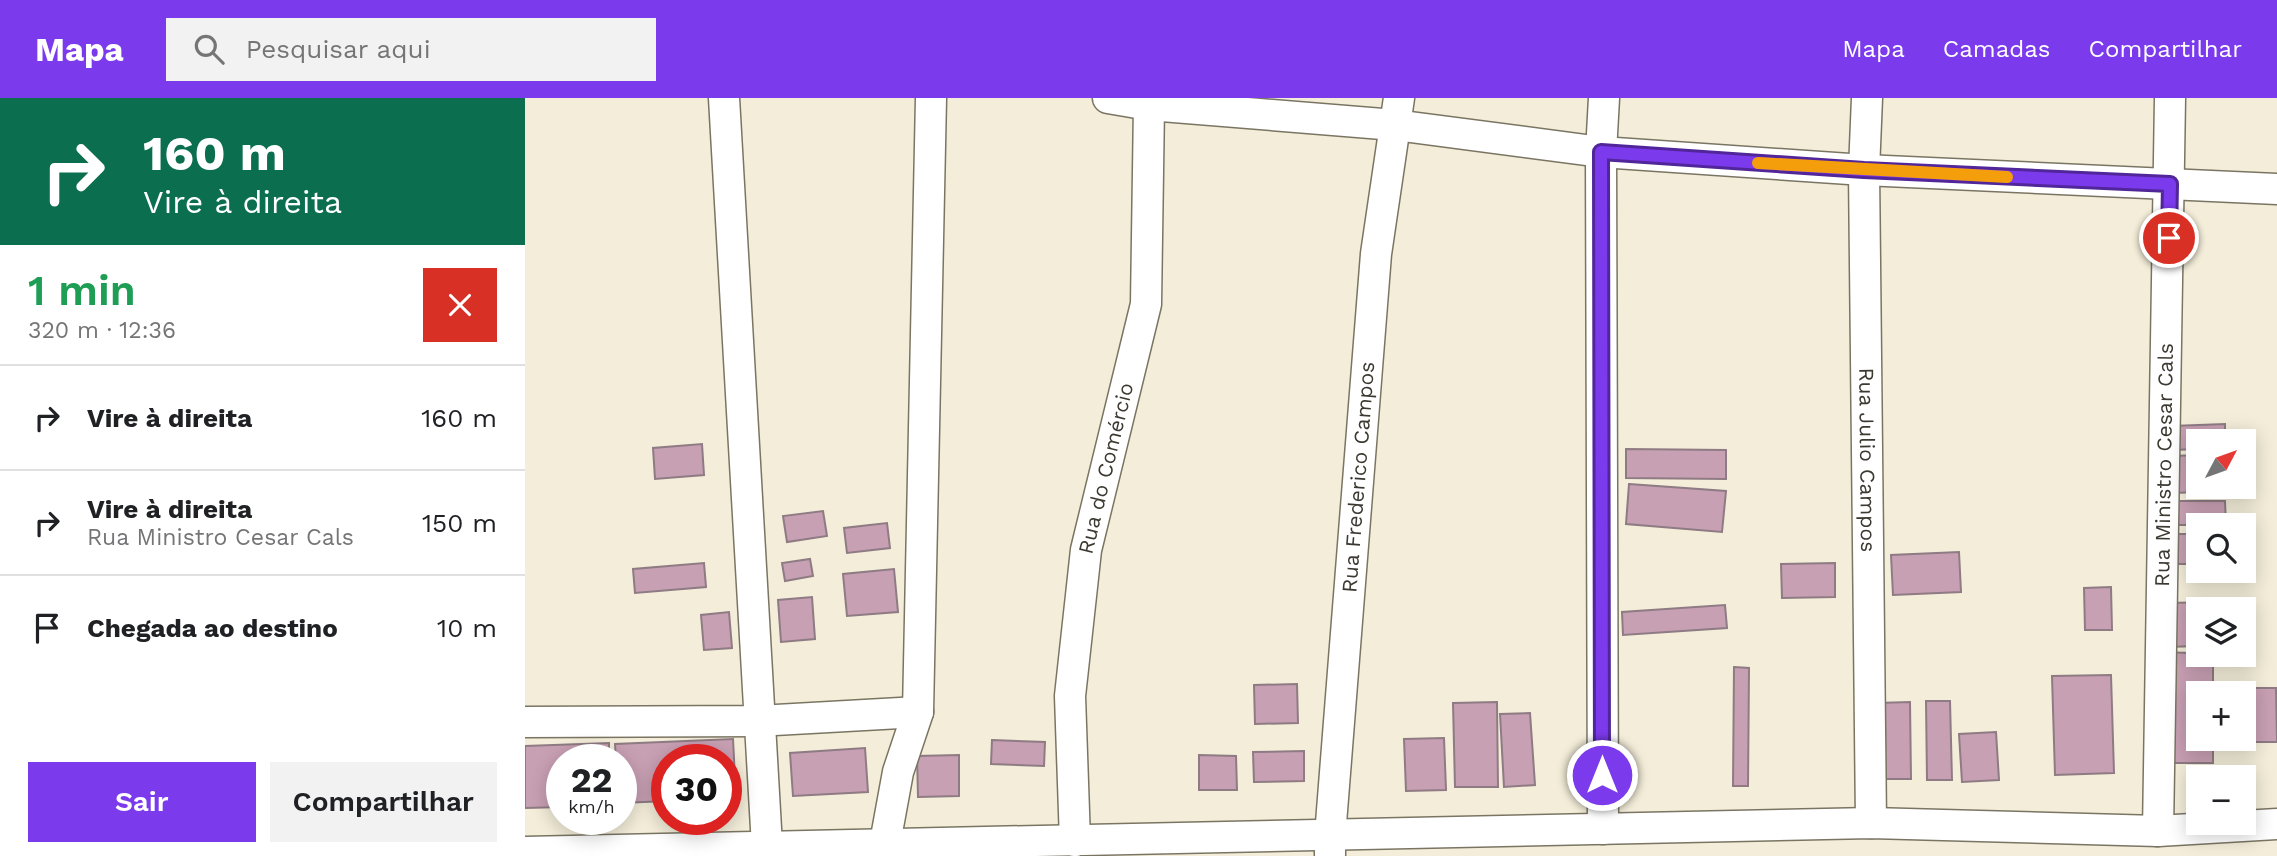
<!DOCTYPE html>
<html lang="pt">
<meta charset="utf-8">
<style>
:root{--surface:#fff;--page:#f2f2f2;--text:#202124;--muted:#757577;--line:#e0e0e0;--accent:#7c3aed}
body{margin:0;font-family:"Work Sans",sans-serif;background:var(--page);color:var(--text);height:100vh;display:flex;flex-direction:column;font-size:26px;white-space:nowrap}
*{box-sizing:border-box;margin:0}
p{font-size:23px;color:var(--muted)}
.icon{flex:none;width:38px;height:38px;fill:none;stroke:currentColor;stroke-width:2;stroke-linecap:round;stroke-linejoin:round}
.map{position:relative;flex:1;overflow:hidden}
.panel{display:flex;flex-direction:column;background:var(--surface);width:525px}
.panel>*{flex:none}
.guide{background:#0b6e4f;color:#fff;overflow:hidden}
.needle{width:46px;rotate:49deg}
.tools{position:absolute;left:1661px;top:331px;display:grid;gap:14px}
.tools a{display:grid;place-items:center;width:70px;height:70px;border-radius:0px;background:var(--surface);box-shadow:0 4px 18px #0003;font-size:35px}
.speed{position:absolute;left:21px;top:646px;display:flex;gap:14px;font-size:35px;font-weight:700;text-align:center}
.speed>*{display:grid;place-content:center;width:91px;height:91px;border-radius:50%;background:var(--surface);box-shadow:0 4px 18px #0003;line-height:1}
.speed small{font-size:18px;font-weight:400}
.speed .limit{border:10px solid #d22;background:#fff;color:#111}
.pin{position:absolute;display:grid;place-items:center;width:60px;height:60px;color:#fff;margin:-30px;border:4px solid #fff;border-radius:50%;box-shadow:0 2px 7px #0007}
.me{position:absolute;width:77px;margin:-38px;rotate:0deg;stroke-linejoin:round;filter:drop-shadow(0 0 5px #0008)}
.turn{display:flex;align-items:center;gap:24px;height:147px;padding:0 28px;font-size:32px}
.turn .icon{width:91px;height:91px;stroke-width:2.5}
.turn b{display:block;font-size:49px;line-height:60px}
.round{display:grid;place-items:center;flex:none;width:74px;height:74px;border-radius:0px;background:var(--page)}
.summary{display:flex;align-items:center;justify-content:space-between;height:119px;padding:0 28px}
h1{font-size:42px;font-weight:600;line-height:52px;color:#1e9e55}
.cta{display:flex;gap:14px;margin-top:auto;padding:14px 28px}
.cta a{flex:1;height:80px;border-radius:0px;background:var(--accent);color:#fff;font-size:28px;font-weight:600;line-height:80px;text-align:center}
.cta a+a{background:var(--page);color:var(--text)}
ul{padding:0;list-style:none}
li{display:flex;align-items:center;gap:21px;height:105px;padding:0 28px;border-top:2px solid var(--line)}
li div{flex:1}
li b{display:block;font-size:26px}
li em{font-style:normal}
header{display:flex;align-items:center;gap:42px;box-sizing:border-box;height:98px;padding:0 35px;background:var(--accent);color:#fff}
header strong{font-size:33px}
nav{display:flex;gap:38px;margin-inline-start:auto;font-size:24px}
.search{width:490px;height:63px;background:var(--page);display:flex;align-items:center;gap:18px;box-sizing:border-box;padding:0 24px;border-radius:0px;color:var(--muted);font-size:26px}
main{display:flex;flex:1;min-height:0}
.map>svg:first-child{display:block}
.building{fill:#c8a0b3;stroke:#8e7b83;stroke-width:2}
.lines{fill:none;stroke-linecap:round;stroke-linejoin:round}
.minor-casing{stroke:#7a7563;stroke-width:33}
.minor{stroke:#fff;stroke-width:30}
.route-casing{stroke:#51269a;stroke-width:18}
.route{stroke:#7c3aed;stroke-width:12}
.slow{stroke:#f59e0b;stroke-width:12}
.labels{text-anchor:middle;stroke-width:7;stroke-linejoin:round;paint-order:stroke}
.street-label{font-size:21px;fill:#3b3931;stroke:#fff}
</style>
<header>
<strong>Mapa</strong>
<div class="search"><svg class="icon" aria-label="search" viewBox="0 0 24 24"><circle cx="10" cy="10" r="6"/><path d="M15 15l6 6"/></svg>Pesquisar aqui</div>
<nav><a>Mapa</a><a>Camadas</a><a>Compartilhar</a></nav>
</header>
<main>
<section class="panel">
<div class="guide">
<div class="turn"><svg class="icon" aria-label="right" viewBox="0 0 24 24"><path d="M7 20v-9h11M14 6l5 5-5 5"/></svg><div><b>160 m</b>Vire à direita</div></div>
</div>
<div class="summary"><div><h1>1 min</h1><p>320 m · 12:36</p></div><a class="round" style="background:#d93025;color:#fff"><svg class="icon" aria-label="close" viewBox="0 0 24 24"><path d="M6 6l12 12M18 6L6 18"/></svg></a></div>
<ul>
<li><svg class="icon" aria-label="right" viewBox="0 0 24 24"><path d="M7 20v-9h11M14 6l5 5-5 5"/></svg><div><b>Vire à direita</b></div><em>160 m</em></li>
<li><svg class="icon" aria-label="right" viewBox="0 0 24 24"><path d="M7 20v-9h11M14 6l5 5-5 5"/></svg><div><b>Vire à direita</b><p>Rua Ministro Cesar Cals</p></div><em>150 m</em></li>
<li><svg class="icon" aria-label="arrive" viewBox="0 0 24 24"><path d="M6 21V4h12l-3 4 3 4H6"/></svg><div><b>Chegada ao destino</b></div><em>10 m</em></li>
</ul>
<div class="cta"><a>Sair</a><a>Compartilhar</a></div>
</section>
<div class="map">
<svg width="1752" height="758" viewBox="0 0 1752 758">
<rect width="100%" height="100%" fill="#f3edd9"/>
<!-- building -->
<g class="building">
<path d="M1700 326V343H1673V351L1648 352 1647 328Z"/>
<path d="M177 346 179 377 130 381 128 350Z"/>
<path d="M1101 351 1201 352V381L1101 380Z"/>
<path d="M1673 357V388H1700V393L1649 395 1648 358Z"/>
<path d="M1104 386 1201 393 1197 434 1101 426Z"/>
<path d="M1644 403H1700L1701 427H1644Z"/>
<path d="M298 413 302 438 262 444 258 418Z"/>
<path d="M362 425 365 450 322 455 319 430Z"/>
<rect x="1646" y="436" width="27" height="30"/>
<path d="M1434 454 1436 494 1368 497 1366 457Z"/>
<path d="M285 461 288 478 260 483 257 465Z"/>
<path d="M179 465 181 489 110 495 108 471Z"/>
<path d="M1310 465V499L1257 500 1256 466Z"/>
<path d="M369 471 373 514 322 518 318 476Z"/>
<path d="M1586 489 1587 532H1560L1559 490Z"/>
<path d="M287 499 290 541 256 544 253 502Z"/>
<path d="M1692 504V511H1673V548L1642 549 1641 505Z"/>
<path d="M1200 507 1202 530 1098 537 1097 514Z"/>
<path d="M204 514 207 550 179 552 176 517Z"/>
<path d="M1640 554 1688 556V595H1673V640H1688V665H1640Z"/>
<path d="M1209 569 1224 570 1223 688H1208Z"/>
<path d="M1586 577 1589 675 1530 677 1527 578Z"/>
<path d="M772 586 773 625 730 626 729 587Z"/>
<path d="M1717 590H1751L1752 644H1717L1718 595H1717Z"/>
<path d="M1401 603H1425L1427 682H1402Z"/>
<path d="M972 604 973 689H930L928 605Z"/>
<path d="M1385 604 1386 681H1353L1352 605Z"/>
<path d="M1005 615 1010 687 979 689 975 616Z"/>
<path d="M1471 634 1474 682 1437 684 1434 636Z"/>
<path d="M919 640 921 692 881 693 879 641Z"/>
<path d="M208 641 211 700 201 701V662H142V703L96 705V662H91L90 646Z"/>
<path d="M467 642 520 644 519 668 466 666Z"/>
<path d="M84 645V662H37V709L0 710V648Z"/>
<path d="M340 650 343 694 268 698 265 655Z"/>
<path d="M779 653V683L729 684 728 654Z"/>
<path d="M434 657V698L393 699 392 658Z"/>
<path d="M674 657 711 658 712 692H674Z"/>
</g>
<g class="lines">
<!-- minor casing -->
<g class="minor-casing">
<g id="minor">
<path d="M199 0 242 748"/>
<path d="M583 0 624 7 870 27 1076 54 1339 72 1752 91"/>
<path id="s1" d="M1342 0 1339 72 1346 725"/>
<path d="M0 624 234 623 393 614"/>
<path d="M1078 731 1076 54 1079 0"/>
<path id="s2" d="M1633 733 1645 0"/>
<path id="s3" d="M550 743 545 598 561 452 621 206 624 7 626 0"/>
<path d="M360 745 373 674 393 614 406 0"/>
<path d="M0 754 1346 725 1633 733 1752 726"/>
<path id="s4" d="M805 756V738L851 156 874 0"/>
</g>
</g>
<!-- minor -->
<use href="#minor" class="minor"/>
</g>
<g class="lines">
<!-- route casing -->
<g class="route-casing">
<path id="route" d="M1077 677 1076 54 1339 72 1645 86 1644 140"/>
</g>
<!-- route -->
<use href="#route" class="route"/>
<!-- slow -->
<path class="slow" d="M1233 65 1482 79"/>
</g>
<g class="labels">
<!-- street labels -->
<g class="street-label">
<text dy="7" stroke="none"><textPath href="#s1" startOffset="362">Rua Julio Campos</textPath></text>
<text dy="7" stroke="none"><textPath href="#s2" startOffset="366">Rua Ministro Cesar Cals</textPath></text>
<text dy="7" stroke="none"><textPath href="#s3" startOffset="376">Rua do Comércio</textPath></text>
<text dy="7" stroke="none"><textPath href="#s4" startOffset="378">Rua Frederico Campos</textPath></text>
</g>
</g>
</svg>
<div class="tools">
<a><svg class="needle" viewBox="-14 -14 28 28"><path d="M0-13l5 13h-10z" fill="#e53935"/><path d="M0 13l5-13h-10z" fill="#757577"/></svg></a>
<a><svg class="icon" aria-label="search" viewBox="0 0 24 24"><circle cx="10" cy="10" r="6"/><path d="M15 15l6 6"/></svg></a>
<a><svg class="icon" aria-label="layers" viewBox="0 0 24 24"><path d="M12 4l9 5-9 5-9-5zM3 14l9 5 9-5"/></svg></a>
<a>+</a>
<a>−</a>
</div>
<div class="speed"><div>22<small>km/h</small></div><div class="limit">30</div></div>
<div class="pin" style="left:1644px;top:140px;background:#d93025"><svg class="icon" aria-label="arrive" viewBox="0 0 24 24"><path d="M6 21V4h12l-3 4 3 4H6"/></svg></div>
<svg class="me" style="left:1077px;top:677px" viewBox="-20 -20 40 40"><circle r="17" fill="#7c3aed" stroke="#fff" stroke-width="3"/><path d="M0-11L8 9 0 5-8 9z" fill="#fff"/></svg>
</div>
</main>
